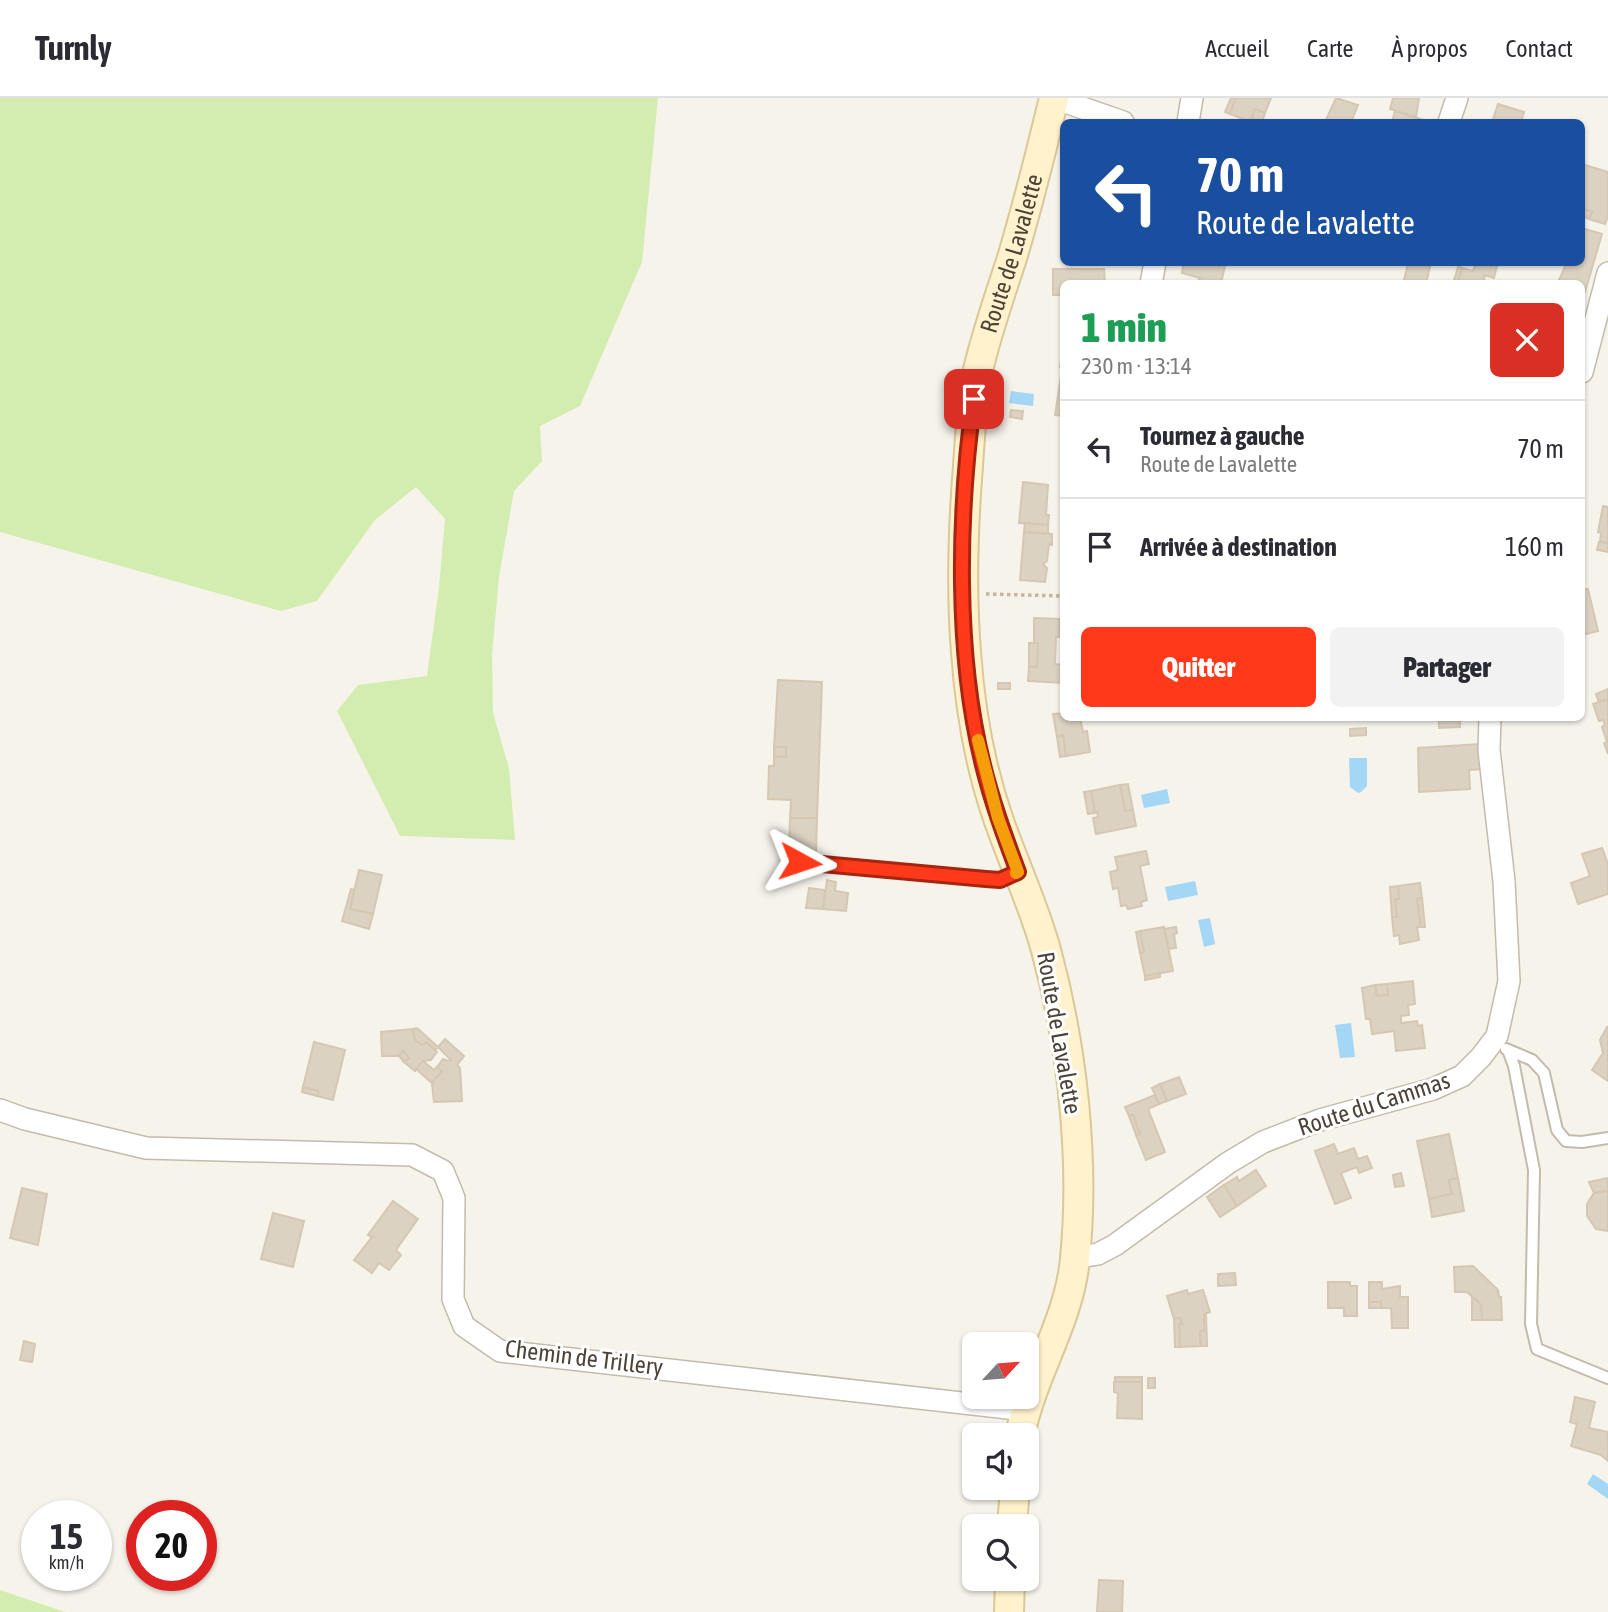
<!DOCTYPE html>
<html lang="fr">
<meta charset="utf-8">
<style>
:root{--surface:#fff;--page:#f2f2f3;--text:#2b2b33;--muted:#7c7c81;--line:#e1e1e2;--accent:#ff391a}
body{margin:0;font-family:"Asap Condensed",sans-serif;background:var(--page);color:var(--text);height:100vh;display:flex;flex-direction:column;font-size:26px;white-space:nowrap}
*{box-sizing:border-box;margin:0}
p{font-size:23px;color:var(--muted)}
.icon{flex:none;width:38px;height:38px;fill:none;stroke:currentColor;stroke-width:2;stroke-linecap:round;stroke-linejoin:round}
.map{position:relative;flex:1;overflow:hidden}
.side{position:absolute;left:1060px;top:182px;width:525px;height:441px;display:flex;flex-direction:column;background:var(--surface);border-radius:10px;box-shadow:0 2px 5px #0004}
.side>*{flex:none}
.hud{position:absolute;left:1060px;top:21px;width:525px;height:147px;border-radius:10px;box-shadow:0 2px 5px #0004;background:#1a4fa0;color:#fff;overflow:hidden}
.needle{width:46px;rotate:64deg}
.tools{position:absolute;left:962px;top:1234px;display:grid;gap:14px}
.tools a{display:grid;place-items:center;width:77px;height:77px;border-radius:10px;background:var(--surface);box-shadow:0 2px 5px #0004;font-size:35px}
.speed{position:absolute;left:21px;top:1402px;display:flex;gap:14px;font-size:35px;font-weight:700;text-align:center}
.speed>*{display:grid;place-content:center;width:91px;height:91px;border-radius:50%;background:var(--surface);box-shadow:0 2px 5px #0004;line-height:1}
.speed small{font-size:18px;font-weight:400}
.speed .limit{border:10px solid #d22;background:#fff;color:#111}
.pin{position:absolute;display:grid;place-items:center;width:60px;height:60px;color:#fff;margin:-30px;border-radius:14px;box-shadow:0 4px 10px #0006}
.me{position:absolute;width:77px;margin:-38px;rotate:95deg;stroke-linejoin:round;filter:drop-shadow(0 0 5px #0008)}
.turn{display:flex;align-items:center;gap:24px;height:147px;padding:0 21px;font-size:32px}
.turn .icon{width:91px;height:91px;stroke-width:2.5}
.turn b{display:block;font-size:49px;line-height:60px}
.round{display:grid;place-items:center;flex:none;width:74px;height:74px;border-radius:10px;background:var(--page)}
.summary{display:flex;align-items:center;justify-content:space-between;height:119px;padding:0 21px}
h1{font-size:42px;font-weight:800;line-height:52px;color:#1e9e55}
.action{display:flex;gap:14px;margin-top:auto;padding:14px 21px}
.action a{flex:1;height:80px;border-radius:10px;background:var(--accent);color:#fff;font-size:28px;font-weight:800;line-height:80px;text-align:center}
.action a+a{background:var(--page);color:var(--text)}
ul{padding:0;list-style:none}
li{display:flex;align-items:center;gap:21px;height:98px;padding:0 21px;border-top:2px solid var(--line)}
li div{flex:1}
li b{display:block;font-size:26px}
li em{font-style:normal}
header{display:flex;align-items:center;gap:42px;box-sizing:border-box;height:98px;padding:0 35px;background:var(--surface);border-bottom:2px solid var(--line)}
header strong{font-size:33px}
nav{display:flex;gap:38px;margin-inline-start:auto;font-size:24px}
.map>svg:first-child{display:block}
.green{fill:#d3edb1}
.water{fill:#a4d6f6}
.building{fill:#dcd2c2;stroke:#d5c7b2;stroke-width:2}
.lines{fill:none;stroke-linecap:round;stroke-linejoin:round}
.lane-casing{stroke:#c3bbac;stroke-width:14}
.street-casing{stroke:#c3bbac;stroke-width:24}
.secondary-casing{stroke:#dac898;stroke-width:32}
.path{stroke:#c6b79c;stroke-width:3.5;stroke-dasharray:3.5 3.5;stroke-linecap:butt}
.lane{stroke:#fff;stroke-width:10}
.street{stroke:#fff;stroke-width:21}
.secondary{stroke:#fff2cd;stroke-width:28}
.route-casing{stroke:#a62511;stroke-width:18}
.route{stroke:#ff391a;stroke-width:12}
.slow{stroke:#f59e0b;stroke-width:12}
.labels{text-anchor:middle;stroke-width:6;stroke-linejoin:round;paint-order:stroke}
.street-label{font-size:24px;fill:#4c4438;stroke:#fff}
</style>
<header>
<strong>Turnly</strong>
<nav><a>Accueil</a><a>Carte</a><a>À propos</a><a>Contact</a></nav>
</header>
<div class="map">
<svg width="1608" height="1514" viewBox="0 0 1608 1514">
<rect width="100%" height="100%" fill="#f6f3eb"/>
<!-- green -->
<g class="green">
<path d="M0 0H658L642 164 580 308 540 328 542 363 514 393 499 479 492 557 493 615 509 670 515 742 400 738 337 613 358 587 427 578 439 489 445 421 416 389 375 422 317 503 281 513 0 434Z"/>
<path d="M0 1492 65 1514H0Z"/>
</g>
<!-- water -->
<g class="water">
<path d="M1011 293 1034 296 1033 308 1009 305Z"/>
<path d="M1367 660V688L1361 694 1358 695 1350 689 1349 660Z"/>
<path d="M1167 691 1170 705 1144 710 1141 697Z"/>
<path d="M1195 783 1198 797 1168 803 1165 789Z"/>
<path d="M1210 820 1215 846 1204 849 1198 822Z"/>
<path d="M1351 925 1355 959 1340 960 1335 927Z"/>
<path d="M1593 1376 1608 1386V1401L1587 1386Z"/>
</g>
<!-- building -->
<g class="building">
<path d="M1231 0H1236L1230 16 1225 14Z"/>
<path d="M1236 0H1271L1265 15 1255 11 1250 24 1230 16Z"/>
<path d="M1336 0 1358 7 1351 24H1325Z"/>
<path d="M1393 0H1419L1416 19 1390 11Z"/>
<path d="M1498 6 1524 14 1521 24H1492Z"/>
<path d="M1255 11 1265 15 1262 24H1250Z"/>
<path d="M1395 13 1424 22 1423 24H1392Z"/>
<path d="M1582 66 1608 74V118L1605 126 1589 121 1592 113 1582 111Z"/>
<path d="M1582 111 1592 113 1589 121 1582 118Z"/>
<path d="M1585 131 1602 136 1585 194 1582 193V186L1558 184 1567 164H1582V142Z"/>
<path d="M1184 164H1226L1221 185 1223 186H1196L1200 180 1182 175Z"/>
<path d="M1399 164H1431L1426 186H1403L1408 166Z"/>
<path d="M1476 164H1498L1494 180 1485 177 1483 186H1457L1462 170 1473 173Z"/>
<path d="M1458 169 1462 170 1457 186H1453Z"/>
<path d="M1053 171H1104L1105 186H1064V197H1053Z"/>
<path d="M1064 243V269H1060Z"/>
<path d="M1061 278 1064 279V318L1055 317Z"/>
<path d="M1011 312 1023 313 1022 321 1010 319Z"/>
<path d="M1023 384 1048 387 1046 417H1049L1048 427 1019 425Z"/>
<path d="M1603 408 1608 409V445L1600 444 1601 435 1598 434Z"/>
<path d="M1025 425 1048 427V436L1024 434Z"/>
<path d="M1024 434 1052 436V447L1049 446 1047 463 1043 466 1047 470 1045 484 1020 482Z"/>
<path d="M1599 444 1608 445V454L1597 452Z"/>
<path d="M1588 491 1598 533 1582 537V492Z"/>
<path d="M1034 520 1060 521 1059 539H1056L1055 566 1064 567V585L1028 583 1029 568 1037 569 1038 545H1034Z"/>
<path d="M1029 545H1038L1037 569 1029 568Z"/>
<path d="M778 582 822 584 817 720H790L791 702 768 701 769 668H774V658L786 659V649H774Z"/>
<rect x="998" y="585" width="12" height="6"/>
<path d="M1608 591V601L1599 604 1596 596Z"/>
<path d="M1608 601V656L1604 645 1607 644 1602 629 1605 627 1603 622 1599 623 1593 606Z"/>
<path d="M1064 615V620H1080L1083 634 1087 633 1090 654 1066 658 1063 637 1057 639 1053 616Z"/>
<path d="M1439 620H1460V629L1439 630Z"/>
<path d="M1366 630V637L1350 638V631Z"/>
<path d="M1063 637 1066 658 1060 659 1057 639Z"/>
<path d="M1480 646 1482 671 1469 672 1470 691 1419 694 1418 650Z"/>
<path d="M774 649H786V659L774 658Z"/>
<path d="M1128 686 1133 712 1125 713 1120 687Z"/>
<path d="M1120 687 1125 713 1133 712 1136 728 1096 736 1093 720 1098 719 1097 714 1095 715 1091 693Z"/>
<path d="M1091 693 1095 715 1088 716 1084 694Z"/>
<path d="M790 720H817L816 754 789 752Z"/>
<path d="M1602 750 1608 766V796L1578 806 1571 785 1590 778 1582 756Z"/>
<path d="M1146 753 1149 766 1140 768 1147 802 1141 804 1142 808 1128 811 1126 807 1121 808 1118 790 1113 791 1110 774 1118 772 1115 759Z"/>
<path d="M359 772 382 777 373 816 350 811Z"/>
<path d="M827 782 836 784 835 793 848 795 846 813 823 811Z"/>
<path d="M1420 785 1422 800H1417L1421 829H1417L1419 842 1400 846 1399 837 1394 838 1392 819H1397L1395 801H1399L1398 788Z"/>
<path d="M1398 788 1399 801H1395L1397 819H1392L1390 789Z"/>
<path d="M809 790 825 792 823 811 806 810Z"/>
<path d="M351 791 354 792 350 811 373 816 369 831 342 823Z"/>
<path d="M1417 800H1422L1425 829H1421Z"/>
<path d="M1164 829 1173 873 1145 878 1140 855 1144 854 1140 833Z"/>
<path d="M1176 829 1177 835 1174 836 1176 850 1169 851 1164 831Z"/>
<path d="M1140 833 1144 854 1140 855 1136 834Z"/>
<path d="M1160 875V879L1145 882V878Z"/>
<path d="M1413 883 1415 906 1408 907 1409 917 1401 918V925L1417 923 1418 928 1422 927 1425 950 1396 953 1394 933 1372 936 1370 921H1366L1362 890 1375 887 1377 898 1388 897 1387 886Z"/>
<path d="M1387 886 1388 897 1377 898 1375 887Z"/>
<path d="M1607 929H1608V983L1592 972 1603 955 1600 942Z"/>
<path d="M417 930 438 949 435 952 426 944 422 947 415 942 413 931Z"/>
<path d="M413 931 415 942 422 947 426 944 437 954 431 962 423 963 415 973 404 964 409 960 403 953 399 958H382L381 934Z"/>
<path d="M445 941 464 958 457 967 460 970 462 1003 434 1004 432 985 442 973 437 969 443 961 448 963 451 962 438 949Z"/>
<path d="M314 944 345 952 333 1002 317 998 318 993 303 989Z"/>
<path d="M403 953 409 960 404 964 399 958Z"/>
<path d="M423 963 434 972 437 969 442 973 432 985 416 971Z"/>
<path d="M1179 979 1186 996 1167 1003 1160 986Z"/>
<path d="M1160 986 1167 1003 1159 1006 1152 990Z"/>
<path d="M303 989 318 993 317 998 302 994Z"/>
<path d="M1155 997 1159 1006 1148 1011 1165 1054 1146 1062 1136 1037 1140 1036 1133 1017 1129 1018 1125 1009Z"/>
<path d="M1133 1017 1140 1036 1136 1037 1129 1018Z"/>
<path d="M1449 1036 1458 1080 1449 1082 1452 1096 1429 1101 1417 1043Z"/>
<path d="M1334 1046 1338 1056 1354 1050 1358 1061 1367 1058 1372 1070 1359 1075 1357 1069 1341 1075 1351 1100 1335 1106 1315 1053Z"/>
<path d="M1256 1072 1266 1088 1237 1108 1224 1087 1237 1079 1239 1083Z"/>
<path d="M1401 1075 1404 1088 1395 1089 1393 1077Z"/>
<path d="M1458 1080 1464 1113 1432 1119 1429 1101 1452 1096 1449 1082Z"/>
<path d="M1608 1080V1093L1594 1095 1589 1084Z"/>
<path d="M1224 1087 1237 1108 1220 1119 1207 1099Z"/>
<path d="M22 1090 47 1096 38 1147 10 1140Z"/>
<path d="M1608 1093V1133L1596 1131 1587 1118V1106L1594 1095Z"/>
<path d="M393 1103 418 1121 396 1152 401 1157 389 1172 379 1165 372 1175 354 1162 372 1139 368 1137Z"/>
<path d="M273 1115 304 1123 293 1169 261 1161Z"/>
<path d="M1473 1168 1498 1192 1499 1199H1501L1502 1222H1482L1481 1207 1467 1194H1455L1454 1169Z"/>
<path d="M1235 1175 1236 1187 1218 1188V1176Z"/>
<path d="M1328 1184H1350V1188H1357V1218H1344V1210H1328Z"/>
<path d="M1369 1184H1382V1191L1400 1188V1199H1408V1230H1392L1391 1210H1381V1204H1369Z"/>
<path d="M1187 1192 1188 1196 1203 1192 1210 1214 1204 1216V1233H1200L1201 1248 1180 1249 1179 1226H1182L1180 1220 1174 1221 1167 1198Z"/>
<path d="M1472 1198 1481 1207 1482 1222H1472Z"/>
<rect x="1369" y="1204" width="12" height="6"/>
<path d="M1206 1215 1207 1248H1201L1200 1233H1204V1216Z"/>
<path d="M1180 1220 1182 1226H1179L1180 1249H1175L1174 1221Z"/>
<path d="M24 1243 35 1246 32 1264 20 1262Z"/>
<rect x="1115" y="1279" width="27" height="5"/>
<rect x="1148" y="1280" width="7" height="10"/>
<path d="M1114 1284H1142V1321L1117 1320 1118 1295 1114 1294Z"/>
<path d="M1575 1299 1595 1304 1589 1330 1608 1334V1363L1601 1357 1571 1348 1577 1326 1570 1324Z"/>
<path d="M1099 1482 1123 1483 1122 1514H1097Z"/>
</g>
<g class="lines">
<!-- lane casing -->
<g class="lane-casing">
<g id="lane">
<path d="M800 763 986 781 1000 782 1018 774"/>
<path d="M1506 951 1532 962 1544 975 1557 1032 1566 1043 1582 1044 1608 1040"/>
<path d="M1508 952 1514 968 1534 1072 1531 1226 1537 1251 1608 1280"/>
</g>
</g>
<!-- street casing -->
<g class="street-casing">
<g id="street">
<path d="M1054 0 1123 24"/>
<path d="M1188 24 1192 0"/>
<path d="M1449 24 1457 0"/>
<path d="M1151 186 1155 164"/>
<path d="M1582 274 1608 175"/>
<path d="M0 1012 25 1021 146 1050 412 1057 443 1073 454 1100 453 1201 464 1228 500 1253 1025 1312"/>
<path d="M1075 1160 1098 1156 1115 1147 1228 1065 1263 1044 1320 1022 1433 991 1462 978 1481 959 1497 938 1509 883 1504 783 1489 652 1490 620"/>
</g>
</g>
<!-- secondary casing -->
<g class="secondary-casing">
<g id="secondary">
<path id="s1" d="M1020 1337C1032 1276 1070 1222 1075 1160 1085 1060 1072 948 1046 852 1034 808 1014 766 999 723 980 669 970 611 966 554 961 492 963 430 968 368 970 336 972 304 978 272 987 234 1000 197 1012 160 1028 107 1041 54 1054 0"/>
<path d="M1012 1428 1015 1390"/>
<path d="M1009 1514 1010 1480"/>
</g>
</g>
<!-- path -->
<path class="path" d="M986 496 1064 498"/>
<!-- lane -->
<use href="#lane" class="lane"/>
<!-- street -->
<use href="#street" class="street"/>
<!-- secondary -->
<use href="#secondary" class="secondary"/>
</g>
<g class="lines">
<!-- route casing -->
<g class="route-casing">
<path id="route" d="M800 764 986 781 1000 782 1018 774C1005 739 992 704 983 667 955 555 958 415 974 301"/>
</g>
<!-- route -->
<use href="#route" class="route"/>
<!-- slow -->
<path class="slow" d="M978 642 998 720 1018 774 1016 775"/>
</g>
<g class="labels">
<!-- street labels -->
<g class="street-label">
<text dy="8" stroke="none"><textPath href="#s1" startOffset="1211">Route de Lavalette</textPath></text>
<text transform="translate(1059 935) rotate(80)" y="8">Route de Lavalette</text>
<text transform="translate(1374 1006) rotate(-18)" y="8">Route du Cammas</text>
<text transform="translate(584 1260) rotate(7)" y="8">Chemin de Trillery</text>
</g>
</g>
</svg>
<div class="tools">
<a><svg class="needle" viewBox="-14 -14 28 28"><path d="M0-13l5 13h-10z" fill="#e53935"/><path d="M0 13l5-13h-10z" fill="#7c7c81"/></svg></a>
<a><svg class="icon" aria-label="sound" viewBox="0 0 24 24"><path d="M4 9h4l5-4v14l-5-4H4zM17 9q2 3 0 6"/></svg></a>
<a><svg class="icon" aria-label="search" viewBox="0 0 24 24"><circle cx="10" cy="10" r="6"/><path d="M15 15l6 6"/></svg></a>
</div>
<div class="speed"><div>15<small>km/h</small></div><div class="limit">20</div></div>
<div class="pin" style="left:974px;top:301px;background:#d93025"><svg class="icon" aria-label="arrive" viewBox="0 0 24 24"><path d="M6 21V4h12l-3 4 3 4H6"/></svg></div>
<svg class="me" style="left:800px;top:764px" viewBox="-20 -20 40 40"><path d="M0-17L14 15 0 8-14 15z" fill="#ff391a" stroke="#fff" stroke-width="4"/></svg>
<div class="hud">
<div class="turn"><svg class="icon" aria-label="left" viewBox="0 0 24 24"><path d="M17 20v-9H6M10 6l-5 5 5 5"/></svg><div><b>70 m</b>Route de Lavalette</div></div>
</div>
<section class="side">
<div class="summary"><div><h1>1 min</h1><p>230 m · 13:14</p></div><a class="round" style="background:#d93025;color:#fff"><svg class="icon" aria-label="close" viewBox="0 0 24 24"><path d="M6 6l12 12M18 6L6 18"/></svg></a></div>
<ul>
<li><svg class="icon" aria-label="left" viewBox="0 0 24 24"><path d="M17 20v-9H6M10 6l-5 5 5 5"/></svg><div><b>Tournez à gauche</b><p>Route de Lavalette</p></div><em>70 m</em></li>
<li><svg class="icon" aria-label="arrive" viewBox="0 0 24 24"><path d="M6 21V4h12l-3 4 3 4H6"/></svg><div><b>Arrivée à destination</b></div><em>160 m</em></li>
</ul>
<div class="action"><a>Quitter</a><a>Partager</a></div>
</section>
</div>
